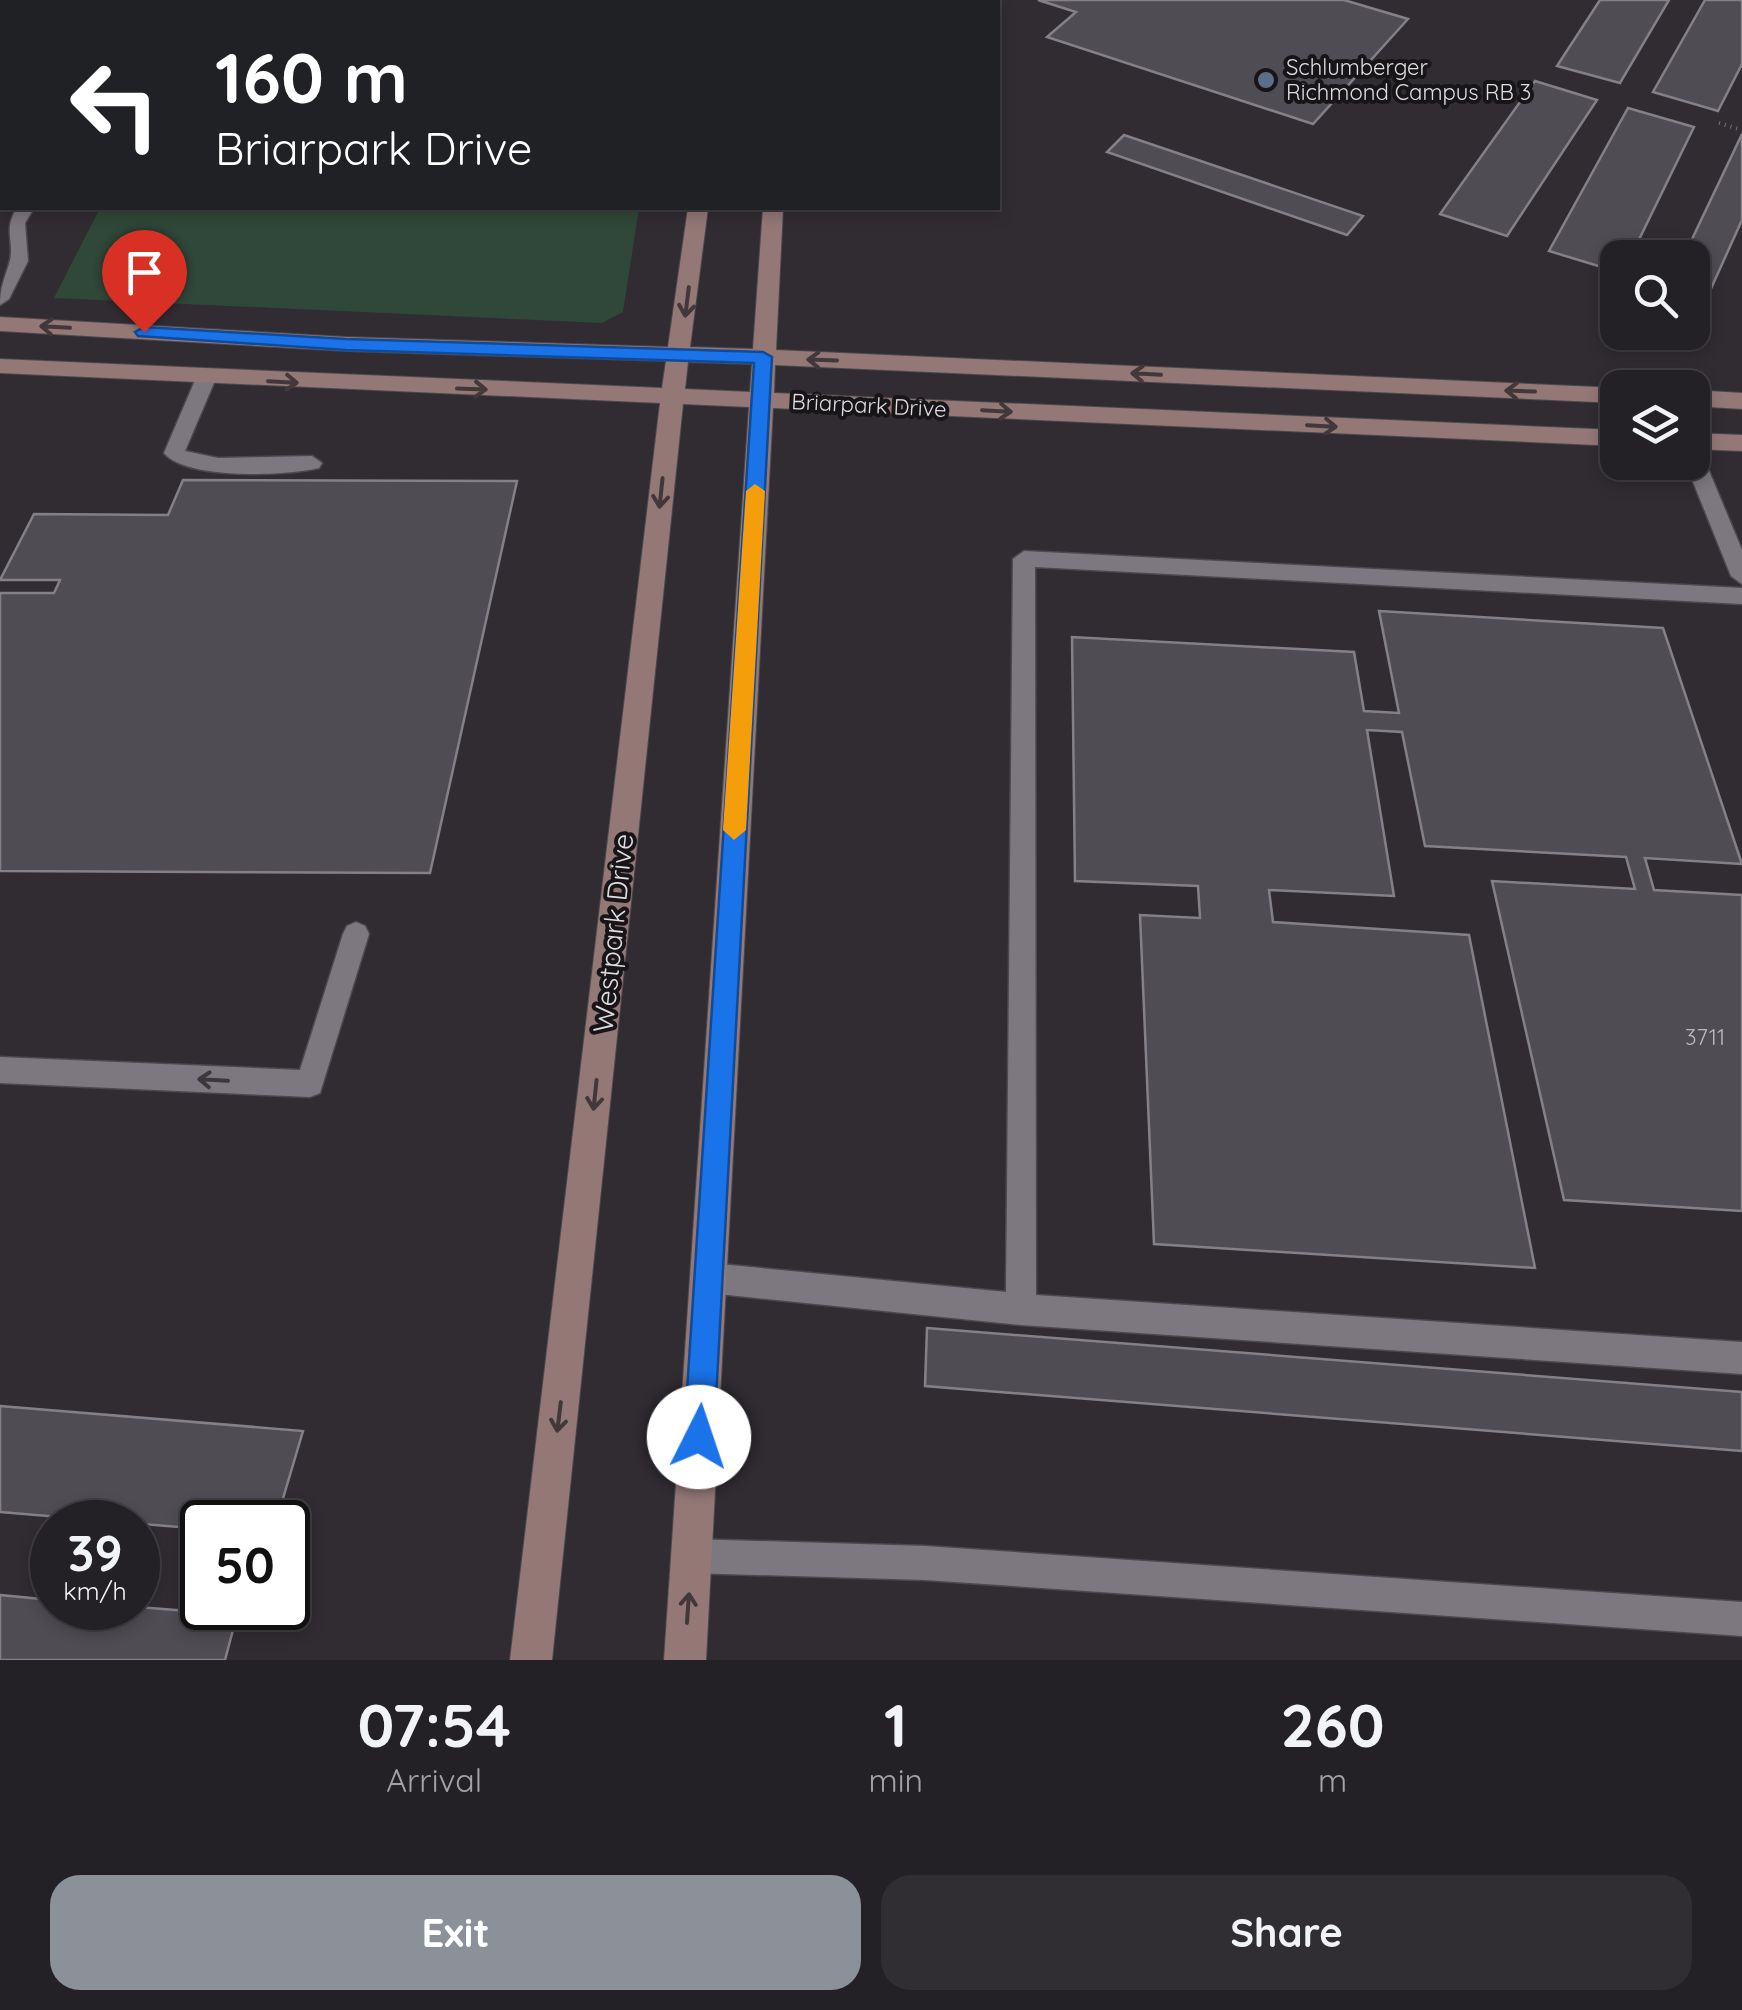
<!DOCTYPE html>
<style>
:root{--surface:#242126;--page:#302e32;--text:#f1f3f6;--muted:#a3a3a7;--line:#413e43;--accent:#8c9099}
body{margin:0;font-family:Quicksand,sans-serif;background:var(--page);color:var(--text);height:100vh;display:flex;flex-direction:column;font-size:38px;white-space:nowrap}
*{box-sizing:border-box;margin:0}
p{font-size:32px;color:var(--muted)}
.icon{flex:none;width:55px;height:55px;fill:none;stroke:currentColor;stroke-width:2;stroke-linecap:round;stroke-linejoin:round}
.map{position:relative;height:1660px;overflow:hidden}
.side{display:flex;flex-direction:column;background:var(--surface);flex:1}
.side>*{flex:none}
.banner{position:absolute;left:0px;top:0px;width:1000px;height:210px;box-shadow:0 5px 15px #0003,0 0 0 2px var(--line);background:#202124;color:#fff;overflow:hidden}
.fabs{position:absolute;left:1600px;top:240px;display:grid;gap:20px}
.fabs a{display:grid;place-items:center;width:110px;height:110px;border-radius:20px;background:var(--surface);box-shadow:0 5px 15px #0003,0 0 0 2px var(--line);font-size:50px}
.speed{position:absolute;left:30px;top:1500px;display:flex;gap:20px;font-size:50px;font-weight:700;text-align:center}
.speed>*{display:grid;place-content:center;width:130px;height:130px;border-radius:50%;background:var(--surface);box-shadow:0 5px 15px #0003,0 0 0 2px var(--line);line-height:1}
.speed small{font-size:25px;font-weight:400}
.speed .limit{border:5px solid #111;border-radius:15px;background:#fff;color:#111}
.pin{position:absolute;display:grid;place-items:center;width:85px;height:85px;color:#fff;margin:-102px -42px;border-radius:50% 50% 50% 0;rotate:-45deg;box-shadow:0 0 10px #0007}
.pin .icon{rotate:45deg}
.me{position:absolute;width:110px;margin:-55px;rotate:4deg;stroke-linejoin:round;filter:drop-shadow(0 0 8px #0008)}
.turn{display:flex;align-items:center;gap:35px;height:210px;padding:0 50px;font-size:45px}
.turn .icon{width:130px;height:130px;stroke-width:2.5}
.turn b{display:block;font-size:70px;line-height:85px}
.eta{display:flex;justify-content:space-evenly;align-items:center;height:170px;text-align:center}
.eta b{font-size:60px;font-weight:800;line-height:70px}
.cta{display:flex;gap:20px;margin-top:auto;padding:20px 50px}
.cta a{flex:1;height:115px;border-radius:30px;background:var(--accent);color:#fff;font-size:40px;font-weight:800;line-height:115px;text-align:center}
.cta a+a{background:var(--page);color:var(--text)}
.map>svg:first-child{display:block}
.green{fill:#2f4839}
.building{fill:#504c53;stroke:#848088;stroke-width:2.5}
.lines{fill:none;stroke-linecap:round;stroke-linejoin:round}
.lane-casing{stroke:#4c494e;stroke-width:3}
.secondary-casing{stroke:#4c494e;stroke-width:2}
.path{stroke:#757277;stroke-width:4;stroke-dasharray:1 5;stroke-linecap:butt}
.lane{fill:#7d787f;fill-rule:evenodd}
.secondary{fill:#937876;fill-rule:evenodd}
.oneway{stroke:#423839}
.oneway2{stroke:#3b383c}
.route{fill:#1a73e8;stroke:#114b97;stroke-width:2.5}
.slow{fill:#f59e0b}
.service-dot{fill:#5c6f8a;stroke:#171518;stroke-width:4}
.labels{text-anchor:middle;stroke-width:8;stroke-linejoin:round;paint-order:stroke}
.far-poi-label{font-size:22px;fill:#dfdde1;stroke:#171518;text-anchor:start}
.far-street-label{font-size:22px;fill:#dfdde1;stroke:#171518}
.number-label{font-size:22px;fill:#bbb9be}
.street-label{font-size:28px;fill:#dfdde1;stroke:#171518}
</style>
<div class="map">
<svg width="1742" height="1660" viewBox="0 0 1742 1660">
<rect width="100%" height="100%" fill="#302c32"/>
<!-- green -->
<path class="green" d="M100 208H639L623 312 602 323 54 298Z"/>
<!-- building -->
<g class="building">
<path d="M333 0H562L332 2Z"/>
<path d="M1038 0H1344L1408 19 1313 124 1047 37 1076 12Z"/>
<path d="M1600 0H1669L1620 83 1557 66Z"/>
<path d="M1705 0H1742V64L1718 111 1653 92Z"/>
<path d="M1535 81 1597 100 1507 236 1440 214Z"/>
<path d="M1628 108 1694 127 1630 258H1618V272L1549 251Z"/>
<path d="M1742 134V220L1700 313 1692 310V258H1683Z"/>
<path d="M1124 135 1363 216 1347 235 1107 152Z"/>
<path d="M183 480 517 481 430 873 0 871V593H54L60 580H0L34 514 168 515Z"/>
<path d="M1379 611 1663 628 1742 864 1645 858 1654 890 1742 895V1211L1564 1200 1492 881 1635 889 1626 857 1425 846 1402 732 1367 730 1394 896 1269 890 1273 922 1469 935 1535 1268 1154 1244 1140 915 1200 918 1198 886 1075 881 1072 637 1354 652 1364 711 1399 713Z"/>
<path d="M927 1328 1742 1392V1451L925 1386Z"/>
<path d="M0 1406 303 1431 276 1522H202V1529L0 1512Z"/>
<path d="M0 1595 52 1600V1608L138 1607 237 1615 225 1660H0Z"/>
</g>
<g class="lines">
<!-- lane casing -->
<g class="lane-casing">
<g id="lane">
<path d="M243 0 244 2 157 1V0Z"/>
<path d="M17 208H34L25 223 28 261 9 299 0 305C0 288 4 280 9 264 16 242 2 231 17 208Z"/>
<path d="M206 372 216 378 185 451 218 458 312 456 322 463 319 468C287 476 186 480 164 453L196 378Z"/>
<path d="M1692 447 1702 454 1742 550V584L1731 576 1685 462H1692Z"/>
<path d="M1024 551 1742 588V604L1035 567 1036 1295 1742 1342V1374L1021 1325 709 1293 698 1289 694 1278 698 1267 709 1263 1006 1292 1013 559Z"/>
<path d="M356 922 365 926 369 934 320 1093 310 1097 0 1083V1057L300 1070 343 934 347 926Z"/>
<path d="M691 1539 925 1546 1742 1602V1636L925 1580 691 1573 679 1568 674 1556 679 1544Z"/>
</g>
</g>
<!-- secondary casing -->
<g class="secondary-casing">
<g id="secondary">
<path d="M711 0H729V2H712Z"/>
<path d="M777 0H795V2H778Z"/>
<path d="M688 208H708L690 347 753 349 763 208H783L776 350 1619 388 1618 403 775 365 774 393 1618 430V446L773 408 706 1660H664L749 407 683 404 552 1660H510L660 403 0 373V359L662 388 666 361 346 351 0 331V317L346 337 668 347ZM688 362 752 364 750 392 685 389Z"/>
<path d="M1692 390 1742 393V409L1692 406Z"/>
<path d="M1692 433 1742 435V451L1692 449Z"/>
</g>
</g>
<!-- path -->
<path class="path" d="M1719 123 1742 130"/>
<!-- lane -->
<use href="#lane" class="lane"/>
<!-- secondary -->
<use href="#secondary" class="secondary"/>
</g>
<!-- one-way arrows -->
<defs><path id="oneway-shaft" d="M-6 0H5M1.5-3L5.5 0L1.5 3" fill="none" stroke-width="1.6" stroke-linecap="round" stroke-linejoin="round" transform="scale(2.5)"/></defs>
<g class="oneway">
<use href="#oneway-shaft" transform="translate(687 302) rotate(97)"/>
<use href="#oneway-shaft" transform="translate(55 327) rotate(-177)"/>
<use href="#oneway-shaft" transform="translate(822 360) rotate(-178)"/>
<use href="#oneway-shaft" transform="translate(1146 374) rotate(-177)"/>
<use href="#oneway-shaft" transform="translate(283 382) rotate(3)"/>
<use href="#oneway-shaft" transform="translate(472 389) rotate(2)"/>
<use href="#oneway-shaft" transform="translate(1520 391) rotate(-178)"/>
<use href="#oneway-shaft" transform="translate(997 411) rotate(3)"/>
<use href="#oneway-shaft" transform="translate(1322 426) rotate(3)"/>
<use href="#oneway-shaft" transform="translate(661 493) rotate(96)"/>
<use href="#oneway-shaft" transform="translate(595 1095) rotate(96)"/>
<use href="#oneway-shaft" transform="translate(559 1417) rotate(97)"/>
<use href="#oneway-shaft" transform="translate(688 1608) rotate(-86)"/>
</g>
<use class="oneway2" href="#oneway-shaft" transform="translate(213 1080) rotate(-177)"/>
<!-- route -->
<path class="route" d="M144 327 346 339 763 352 772 357 714 1437 709 1448 699 1452 688 1448 684 1437 754 363 346 350 138 336 135 332Z"/>
<!-- slow -->
<path class="slow" d="M755 484 765 491 746 830 734 840 723 830 746 491Z"/>
<!-- markers -->
<circle class="service-dot" cx="1266" cy="80" r="10"/>
<g class="labels">
<!-- far-poi labels -->
<g class="far-poi-label">
<text x="1286" y="75">Schlumberger<tspan x="1286" dy="25">Richmond Campus RB 3</tspan></text>
</g>
<!-- far-street labels -->
<g class="far-street-label">
<text transform="translate(869 405) rotate(3)" y="8">Briarpark Drive</text>
</g>
<!-- number labels -->
<g class="number-label">
<text x="1705" y="1045">3711</text>
</g>
<!-- street labels -->
<g class="street-label">
<text transform="translate(613 933) rotate(-84)" y="10">Westpark Drive</text>
</g>
</g>
</svg>
<div class="fabs">
<a><svg class="icon" aria-label="search" viewBox="0 0 24 24"><circle cx="10" cy="10" r="6"/><path d="M15 15l6 6"/></svg></a>
<a><svg class="icon" aria-label="layers" viewBox="0 0 24 24"><path d="M12 4l9 5-9 5-9-5zM3 14l9 5 9-5"/></svg></a>
</div>
<div class="speed"><div>39<small>km/h</small></div><div class="limit">50</div></div>
<div class="pin" style="left:144px;top:332px;background:#d93025"><svg class="icon" aria-label="arrive" viewBox="0 0 24 24"><path d="M6 21V4h12l-3 4 3 4H6"/></svg></div>
<svg class="me" style="left:699px;top:1437px" viewBox="-20 -20 40 40"><circle r="19" fill="#fff"/><path d="M0-13L10 11 0 6-10 11z" fill="#1a73e8"/></svg>
<div class="banner">
<div class="turn"><svg class="icon" aria-label="left" viewBox="0 0 24 24"><path d="M17 20v-9H6M10 6l-5 5 5 5"/></svg><div><b>160 m</b>Briarpark Drive</div></div>
</div>
</div>
<section class="side">
<div class="eta">
<div><b>07:54</b><p>Arrival</p></div>
<div><b>1</b><p>min</p></div>
<div><b>260</b><p>m</p></div>
</div>
<div class="cta"><a>Exit</a><a>Share</a></div>
</section>
